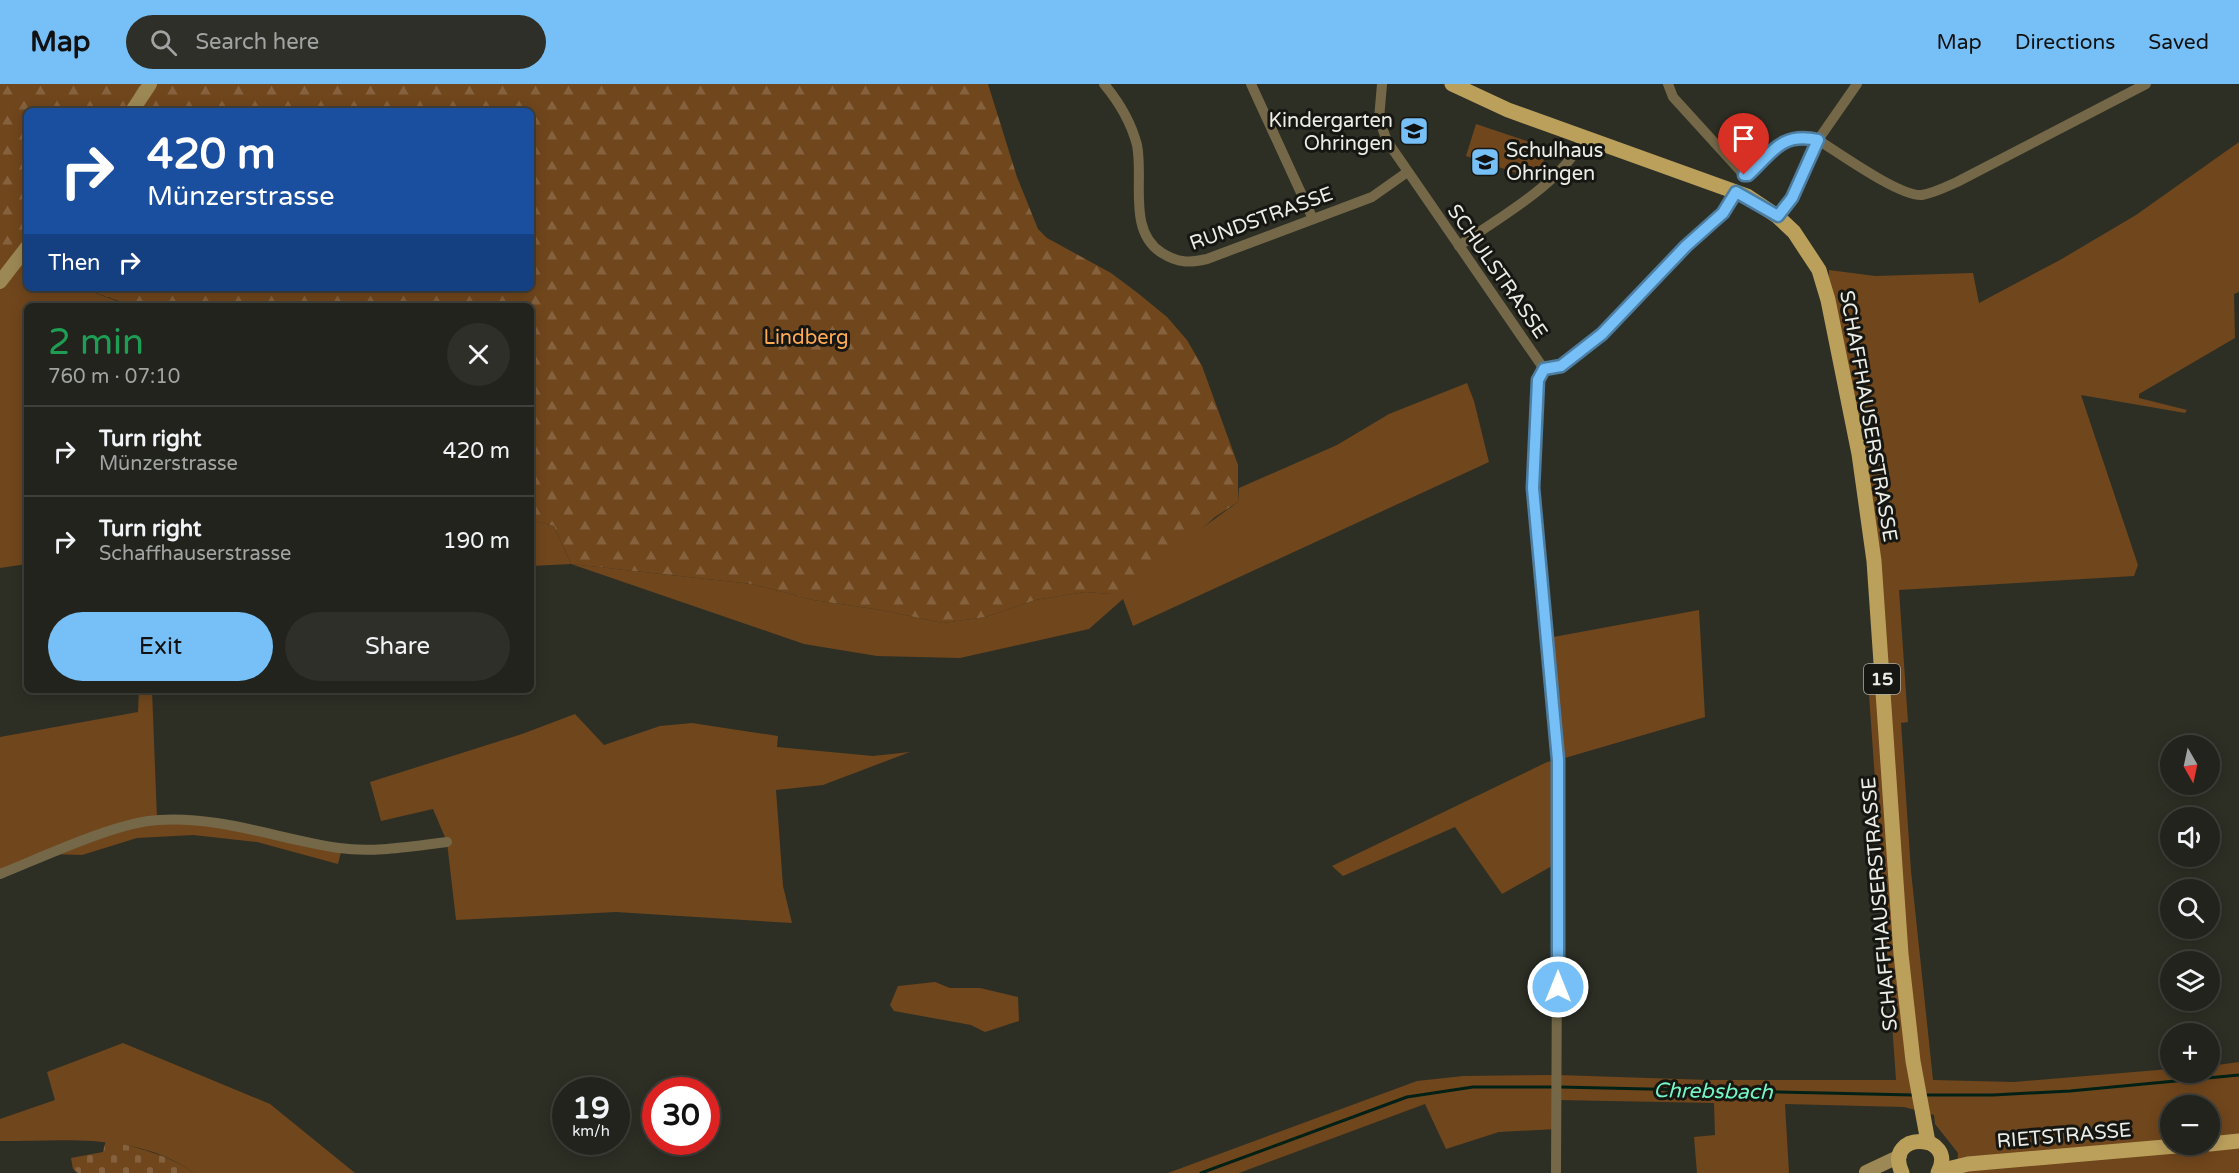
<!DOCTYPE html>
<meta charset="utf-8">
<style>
:root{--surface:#22231c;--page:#2e2f29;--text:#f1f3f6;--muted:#a2a4a3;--line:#3f403b;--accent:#76c0f7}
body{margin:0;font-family:"Varela Round",sans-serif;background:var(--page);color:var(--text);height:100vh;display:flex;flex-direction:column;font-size:22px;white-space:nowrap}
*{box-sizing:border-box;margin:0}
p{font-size:20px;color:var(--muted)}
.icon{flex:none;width:33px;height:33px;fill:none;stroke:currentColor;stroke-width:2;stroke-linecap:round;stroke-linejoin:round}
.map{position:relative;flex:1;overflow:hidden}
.details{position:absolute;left:24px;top:219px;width:510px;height:390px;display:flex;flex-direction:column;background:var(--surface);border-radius:9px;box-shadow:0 3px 15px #0003,0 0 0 2px var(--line)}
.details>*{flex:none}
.top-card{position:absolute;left:24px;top:24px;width:510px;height:183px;border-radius:9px;box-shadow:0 3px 15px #0003,0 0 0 2px var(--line);background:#1a4fa0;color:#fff;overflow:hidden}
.needle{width:39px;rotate:171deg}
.fabs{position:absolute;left:2160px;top:651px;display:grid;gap:12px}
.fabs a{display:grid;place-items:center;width:60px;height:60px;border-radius:50%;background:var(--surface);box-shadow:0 3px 15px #0003,0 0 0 2px var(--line);font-size:30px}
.speed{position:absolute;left:552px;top:993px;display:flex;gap:12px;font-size:30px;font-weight:700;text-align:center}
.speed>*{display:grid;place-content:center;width:78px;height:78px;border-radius:50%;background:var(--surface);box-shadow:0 3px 15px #0003,0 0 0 2px var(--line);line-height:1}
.speed small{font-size:15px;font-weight:400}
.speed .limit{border:9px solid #d22;background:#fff;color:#111}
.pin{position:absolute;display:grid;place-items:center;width:51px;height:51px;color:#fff;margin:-62px -26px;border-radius:50% 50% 50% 0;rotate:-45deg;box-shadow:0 0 6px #0007}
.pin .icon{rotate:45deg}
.me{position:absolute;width:66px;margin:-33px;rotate:0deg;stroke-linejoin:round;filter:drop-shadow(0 0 4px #0008)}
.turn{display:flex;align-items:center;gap:21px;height:126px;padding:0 24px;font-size:27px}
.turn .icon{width:78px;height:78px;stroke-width:2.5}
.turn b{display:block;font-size:42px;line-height:51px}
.then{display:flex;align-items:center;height:57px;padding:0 24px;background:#0003;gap:12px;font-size:22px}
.round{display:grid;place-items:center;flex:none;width:63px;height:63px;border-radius:32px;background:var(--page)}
.summary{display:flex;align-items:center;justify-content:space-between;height:102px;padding:0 24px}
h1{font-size:36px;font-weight:600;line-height:45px;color:#1e9e55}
.primary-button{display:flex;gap:12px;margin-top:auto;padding:12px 24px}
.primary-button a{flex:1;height:69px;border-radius:36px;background:var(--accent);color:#111;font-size:24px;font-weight:600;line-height:69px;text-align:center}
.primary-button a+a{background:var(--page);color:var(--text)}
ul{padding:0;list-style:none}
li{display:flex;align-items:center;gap:18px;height:90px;padding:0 24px;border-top:2px solid var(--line)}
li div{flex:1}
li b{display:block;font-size:22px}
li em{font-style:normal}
header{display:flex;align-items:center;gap:36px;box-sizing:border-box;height:84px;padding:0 30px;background:var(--accent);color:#111}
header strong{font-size:28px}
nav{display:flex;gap:33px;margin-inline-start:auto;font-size:21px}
.search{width:420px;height:54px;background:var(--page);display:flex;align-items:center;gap:15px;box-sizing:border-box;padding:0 21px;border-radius:33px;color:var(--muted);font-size:22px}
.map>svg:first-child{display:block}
.green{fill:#70461c;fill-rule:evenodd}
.forest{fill:url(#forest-firs)}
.cemetery{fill:url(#cemetery-stones)}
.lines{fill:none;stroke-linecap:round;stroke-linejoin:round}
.stream{stroke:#022116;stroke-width:3}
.minor{stroke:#746848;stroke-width:10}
.secondary{stroke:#9c8854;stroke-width:14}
.primary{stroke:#bba05c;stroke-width:15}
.route-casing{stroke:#4d7da1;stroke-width:15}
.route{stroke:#76c0f7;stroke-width:10}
.labels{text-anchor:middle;stroke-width:6;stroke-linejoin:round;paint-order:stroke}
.shield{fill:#161612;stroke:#acaca6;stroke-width:1.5}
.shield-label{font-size:18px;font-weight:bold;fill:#ecede6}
.poi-label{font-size:20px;fill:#ecede6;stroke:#161612;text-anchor:end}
.street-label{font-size:20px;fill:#ecede6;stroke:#161612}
.park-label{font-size:20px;fill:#feaa57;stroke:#161612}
.water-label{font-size:21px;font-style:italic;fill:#73f8c5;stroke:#161612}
</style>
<header>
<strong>Map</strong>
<div class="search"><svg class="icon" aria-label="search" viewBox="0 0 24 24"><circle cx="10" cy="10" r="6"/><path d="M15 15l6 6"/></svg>Search here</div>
<nav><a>Map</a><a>Directions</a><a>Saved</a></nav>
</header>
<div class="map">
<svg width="2239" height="1089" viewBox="0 0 2239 1089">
<defs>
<pattern id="forest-firs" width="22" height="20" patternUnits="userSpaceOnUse" patternTransform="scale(1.5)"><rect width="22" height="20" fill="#70461c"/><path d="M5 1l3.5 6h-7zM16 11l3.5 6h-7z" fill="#85613d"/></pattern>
<pattern id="cemetery-stones" width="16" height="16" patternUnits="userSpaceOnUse" patternTransform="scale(1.5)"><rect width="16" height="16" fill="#70461c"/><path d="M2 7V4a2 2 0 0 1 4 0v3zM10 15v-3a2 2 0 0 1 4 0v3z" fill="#85613d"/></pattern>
</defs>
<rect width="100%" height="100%" fill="#2d2f25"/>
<!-- green -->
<g class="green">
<path d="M1476 40 1548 64 1537 96 1466 72Z"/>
<path d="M2239 58V208L2234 210 2235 254 2139 310V314L2187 326 2185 329 2081 311 2138 481 2134 492 1899 506 1908 638 1901 639 1911 787 1933 996 2014 998 2170 985V988H2210V982L2239 978V1089H1957L1958 1069 1935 1040 1934 1031 1904 1023 1785 1020 1789 1089H1697L1694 1053 1715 1051 1714 1019 1558 1016 1557 1045 1499 1048 1446 1065 1425 1020 1239 1089H1168L1417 997 1463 992 1558 991 1709 996H1896L1867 582 1874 579V477L1828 216 1829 186 1875 192 1973 189 1979 219 2060 176 2136 131ZM2170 1022H2210V1060H2170Z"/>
<path d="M17 176 27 182V204H82L130 222H27V480L0 484V198Z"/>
<path d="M1467 299 1474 317 1489 378 1133 542 1123 515 1089 545 960 574 877 572 804 560 571 480 531 482V436L554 442 571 480 752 500 813 516 881 526 943 539 986 533 1035 516 1085 508 1111 510 1238 418 1239 404 1337 361 1389 330Z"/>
<path d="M1699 526 1705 633 1558 676 1559 778 1502 810 1455 743 1343 792 1332 782 1547 678 1557 676 1548 554Z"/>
<path d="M139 606H152L157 735H188L342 764 338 780 257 758 193 751 137 754 82 771 50 770 0 790V653L138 628Z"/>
<path d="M575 630 604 661 660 642 692 639 778 652 777 663 873 672 910 668 823 701 776 706 783 802 792 839 616 828 456 836 447 758 433 725 381 737 370 698 522 650Z"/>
<path d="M935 898 950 904H980L1018 913 1019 937 985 948 971 941 894 927 890 921 898 902Z"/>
<path d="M123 959 270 1020 355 1089H194C138 1048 65 1057 0 1057V1035L55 1016 47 988Z"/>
</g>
<!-- forest -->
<path class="forest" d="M0 0H988L1017 93 1038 145 1047 154 1111 189 1139 210 1167 233 1187 256 1202 282 1238 381V418L1215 433 1123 515 1111 510 1085 508 1035 516 986 533 943 539 881 526 813 516 752 500 571 480 554 442 531 436V222H133L82 204H531V27H27V182L17 176 0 198Z"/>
<!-- cemetery -->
<path class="cemetery" d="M106 1056C137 1064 168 1070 194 1089H78L73 1085 71 1074 103 1068Z"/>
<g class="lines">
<!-- stream -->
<g class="stream">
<path d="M1560 1003 1913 1011"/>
<path d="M1923 1011H1993L2070 1007 2239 991"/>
<path d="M1201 1089 1407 1013 1473 1003H1554"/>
</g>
<!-- minor -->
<g class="minor">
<path d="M1104 0C1119 18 1131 38 1137 61 1144 96 1127 147 1162 169 1178 179 1189 179 1207 175L1372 113 1406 89"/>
<path d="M1251 0 1313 135"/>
<path d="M1382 0 1379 35 1387 57 1544 285 1538 296 1533 404 1558 676 1556 1089"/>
<path d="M1668 0 1673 13 1744 91H1748C1772 68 1782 48 1818 56 1839 69 1900 113 1922 111 1934 109 1946 103 1957 98L2146 0"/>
<path d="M1777 132 1792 114 1818 56 1857 0"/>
<path d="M1459 162C1502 131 1559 102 1584 54"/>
<path d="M1544 285 1561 282 1602 250 1686 162 1723 129 1736 108"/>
<path d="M0 790C43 773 116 738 159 736 221 732 278 755 339 764 374 769 412 762 447 758"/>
</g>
<!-- secondary -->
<g class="secondary">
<path d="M132 27 150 0"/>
<path d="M0 198 27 163"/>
<path d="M1866 1088 1900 1072"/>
</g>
<!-- primary -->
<g class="primary">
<path d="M1452 0 1508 26 1747 112 1777 132 1794 148 1819 186 1828 216 1859 370 1874 477 1901 870 1913 977 1928 1058"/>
<path d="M2210 1060 2239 1057"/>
<path d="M1939 1087 1968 1080 2199 1060"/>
<path d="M1902 1089C1882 1046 1959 1048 1938 1089"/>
</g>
</g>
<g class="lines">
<!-- route casing -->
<g class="route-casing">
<path id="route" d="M1558 903V676L1533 404 1538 296 1544 285 1561 282 1602 250 1686 162 1723 129 1736 108 1778 132 1792 114 1818 56C1781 48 1773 68 1748 91H1744"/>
</g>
<!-- route -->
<use href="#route" class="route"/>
</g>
<!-- icons -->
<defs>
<g id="school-square" transform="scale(1.5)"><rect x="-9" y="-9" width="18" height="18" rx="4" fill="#76c0f7" stroke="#161612"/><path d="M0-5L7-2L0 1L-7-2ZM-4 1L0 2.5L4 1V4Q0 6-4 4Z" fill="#111"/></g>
</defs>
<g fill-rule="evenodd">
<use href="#school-square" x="1414" y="47"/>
<use href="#school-square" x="1485" y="78"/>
</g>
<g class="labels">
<!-- shield labels -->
<rect class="shield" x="1864" y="580" width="36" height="30" rx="4.5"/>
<g class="shield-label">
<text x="1882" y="601">15</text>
</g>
<!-- poi labels -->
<g class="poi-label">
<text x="1393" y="43">Kindergarten<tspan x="1393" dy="23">Ohringen</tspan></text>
<text x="1506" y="73" text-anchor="start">Schulhaus<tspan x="1506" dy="23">Ohringen</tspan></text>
</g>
<!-- street labels -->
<g class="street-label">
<text transform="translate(1261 134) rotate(-20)" y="7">RUNDSTRASSE</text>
<text transform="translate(1498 187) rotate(55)" y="7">SCHULSTRASSE</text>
<text transform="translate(1869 332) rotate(80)" y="7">SCHAFFHAUSERSTRASSE</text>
<text transform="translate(1879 820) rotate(-95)" y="7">SCHAFFHAUSERSTRASSE</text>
<text transform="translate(2064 1051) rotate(-5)" y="7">RIETSTRASSE</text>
</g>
<!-- park labels -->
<g class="park-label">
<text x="806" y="260">Lindberg</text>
</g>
<!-- water labels -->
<g class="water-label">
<text transform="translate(1713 1007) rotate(1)" y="7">Chrebsbach</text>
</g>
</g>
</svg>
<div class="fabs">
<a><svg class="needle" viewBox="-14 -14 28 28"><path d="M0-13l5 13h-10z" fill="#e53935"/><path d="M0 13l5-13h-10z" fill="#a2a4a3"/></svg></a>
<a><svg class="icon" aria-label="sound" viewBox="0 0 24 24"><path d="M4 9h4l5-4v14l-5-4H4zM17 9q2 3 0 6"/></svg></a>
<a><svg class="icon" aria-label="search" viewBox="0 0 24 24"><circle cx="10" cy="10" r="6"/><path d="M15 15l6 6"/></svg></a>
<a><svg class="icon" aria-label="layers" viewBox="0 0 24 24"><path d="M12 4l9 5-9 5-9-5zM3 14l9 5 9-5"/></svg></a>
<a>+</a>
<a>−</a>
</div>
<div class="speed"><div>19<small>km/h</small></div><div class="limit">30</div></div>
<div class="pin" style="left:1744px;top:91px;background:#d93025"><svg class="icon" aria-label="arrive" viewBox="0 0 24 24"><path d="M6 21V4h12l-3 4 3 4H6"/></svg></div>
<svg class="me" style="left:1558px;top:903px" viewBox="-20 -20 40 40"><circle r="17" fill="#76c0f7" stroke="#fff" stroke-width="3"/><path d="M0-11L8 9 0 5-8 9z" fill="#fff"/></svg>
<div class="top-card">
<div class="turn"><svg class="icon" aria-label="right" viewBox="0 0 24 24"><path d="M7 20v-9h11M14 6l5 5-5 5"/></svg><div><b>420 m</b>Münzerstrasse</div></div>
<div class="then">Then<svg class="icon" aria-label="right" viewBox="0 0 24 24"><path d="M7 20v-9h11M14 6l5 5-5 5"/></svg></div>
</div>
<section class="details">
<div class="summary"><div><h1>2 min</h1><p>760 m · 07:10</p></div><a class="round"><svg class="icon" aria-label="close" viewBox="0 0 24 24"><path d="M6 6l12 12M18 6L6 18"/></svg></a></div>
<ul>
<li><svg class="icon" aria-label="right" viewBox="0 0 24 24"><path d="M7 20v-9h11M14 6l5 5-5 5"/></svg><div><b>Turn right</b><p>Münzerstrasse</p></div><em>420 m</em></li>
<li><svg class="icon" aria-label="right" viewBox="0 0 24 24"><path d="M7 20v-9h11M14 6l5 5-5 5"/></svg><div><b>Turn right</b><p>Schaffhauserstrasse</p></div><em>190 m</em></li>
</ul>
<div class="primary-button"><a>Exit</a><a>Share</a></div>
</section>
</div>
